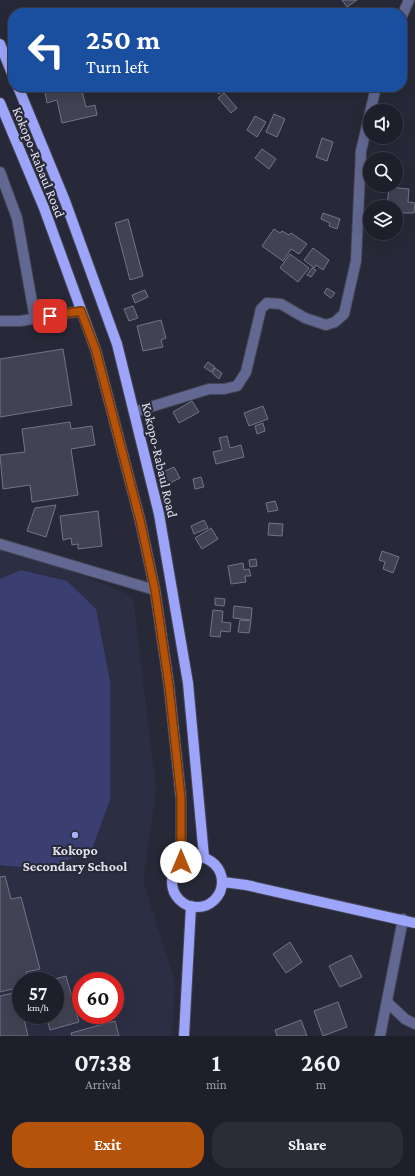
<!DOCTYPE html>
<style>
:root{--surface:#1d1f2a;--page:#2a2c36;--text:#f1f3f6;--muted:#a0a2a8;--line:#3b3d47;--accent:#b45309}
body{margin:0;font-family:"Crimson Pro",serif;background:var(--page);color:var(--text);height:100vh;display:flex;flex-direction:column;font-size:15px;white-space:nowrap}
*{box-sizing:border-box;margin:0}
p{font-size:13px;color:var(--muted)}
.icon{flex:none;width:22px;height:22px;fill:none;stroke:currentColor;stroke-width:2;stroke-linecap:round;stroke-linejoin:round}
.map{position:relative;height:1036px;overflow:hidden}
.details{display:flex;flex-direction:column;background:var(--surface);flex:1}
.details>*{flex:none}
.guide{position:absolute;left:8px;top:8px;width:399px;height:84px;border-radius:16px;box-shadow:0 4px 16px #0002,0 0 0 1px var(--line);background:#1a4fa0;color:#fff;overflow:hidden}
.buttons{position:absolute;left:363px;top:104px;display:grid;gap:8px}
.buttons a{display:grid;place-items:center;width:40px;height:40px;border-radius:50%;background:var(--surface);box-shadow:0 4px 16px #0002,0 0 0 1px var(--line);font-size:20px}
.speed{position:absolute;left:12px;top:972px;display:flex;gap:8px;font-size:20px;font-weight:700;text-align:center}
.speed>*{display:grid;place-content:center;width:52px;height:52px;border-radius:50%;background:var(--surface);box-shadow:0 4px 16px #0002,0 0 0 1px var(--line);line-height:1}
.speed small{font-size:10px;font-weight:400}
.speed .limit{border:6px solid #d22;background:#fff;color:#111}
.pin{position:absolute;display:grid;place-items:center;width:34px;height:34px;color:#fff;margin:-17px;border-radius:8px;box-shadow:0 2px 6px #0006}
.me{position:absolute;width:44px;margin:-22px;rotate:0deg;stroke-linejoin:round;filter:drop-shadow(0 0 3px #0008)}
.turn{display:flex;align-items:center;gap:14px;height:84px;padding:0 12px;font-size:18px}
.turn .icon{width:52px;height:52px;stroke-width:2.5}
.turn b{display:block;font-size:28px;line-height:34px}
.eta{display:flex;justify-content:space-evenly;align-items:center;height:68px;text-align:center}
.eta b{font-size:24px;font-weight:700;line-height:28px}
.action{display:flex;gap:8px;margin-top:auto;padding:8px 12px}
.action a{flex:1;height:46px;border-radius:16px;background:var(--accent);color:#fff;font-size:16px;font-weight:700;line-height:46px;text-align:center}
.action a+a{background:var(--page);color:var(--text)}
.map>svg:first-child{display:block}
.built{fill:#2c2e44;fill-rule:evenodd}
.green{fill:#3b3e70}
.building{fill:#414354;stroke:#727587}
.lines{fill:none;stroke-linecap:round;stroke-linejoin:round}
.minor-casing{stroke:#454655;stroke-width:12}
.major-casing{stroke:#454655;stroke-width:12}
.minor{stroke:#636892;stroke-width:10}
.major{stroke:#9da5fb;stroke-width:10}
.route-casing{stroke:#753606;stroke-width:10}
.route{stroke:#b45309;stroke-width:7}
.poi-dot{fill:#a8b0fc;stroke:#272938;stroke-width:1.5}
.labels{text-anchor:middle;stroke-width:4;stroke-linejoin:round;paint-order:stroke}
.street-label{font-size:14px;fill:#e0e1ec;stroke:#272938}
.poi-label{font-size:14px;font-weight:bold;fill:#e0e1ec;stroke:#272938}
</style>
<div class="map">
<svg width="415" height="1036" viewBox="0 0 415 1036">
<rect width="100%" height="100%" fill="#272938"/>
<!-- built -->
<path class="built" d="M0 542 133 596 156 789 143 881 175 982 172 1036H0ZM21 981H55V1015H21ZM81 981H115V1015H81Z"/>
<!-- green -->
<path class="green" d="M21 570 67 581 96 609 110 681V800L92 849 46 870 0 865V579Z"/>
<!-- building -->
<g class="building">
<path d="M342 0H357L347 7Z"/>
<path d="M44 87H81L86 107 95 105 97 115 62 123 57 100 47 103Z"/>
<path d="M211 87H224L225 88 219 94Z"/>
<path d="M224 93 237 108 231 113 218 98Z"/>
<path d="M274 114 285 119 277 137 266 132Z"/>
<path d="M255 116 266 122 257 137 247 130Z"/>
<path d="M322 138 333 142 327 161 316 157Z"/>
<path d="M262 149 276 159 269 169 255 158Z"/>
<path d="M389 187 409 189 408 202 415 203 414 213H396V207H387Z"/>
<path d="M323 213 340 219 337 229 329 226 330 223 321 219Z"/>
<path d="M128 219 143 276 130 280 115 223Z"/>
<path d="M274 229 280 233 282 231 289 235 291 233 307 244 299 254 291 249 283 261 262 246Z"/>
<path d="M313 248 329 260 323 270 316 265 314 268 304 260Z"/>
<path d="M290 254 309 268 298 282 280 268Z"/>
<path d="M312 268 316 270 311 277 307 275Z"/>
<path d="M327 288 335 293 331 298 324 293Z"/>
<path d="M145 290 148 297 135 303 132 295Z"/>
<path d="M133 306 138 318 129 321 124 309Z"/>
<path d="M161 320 166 338 161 340 163 347 143 351 137 326Z"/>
<path d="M63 349 72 405 0 417V359Z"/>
<path d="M208 362 215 367 211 372 204 367Z"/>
<path d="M215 368 222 373 219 379 212 373Z"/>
<path d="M192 401 199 412 179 423 173 412Z"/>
<path d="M263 406 268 419 249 426 244 413Z"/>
<path d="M70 422 71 429 92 426 95 445 71 449 78 495 32 502 30 485 3 489 0 455 25 452 22 429Z"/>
<path d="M263 423 265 431 257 434 255 426Z"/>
<path d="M227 436 230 448 241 445 244 457 216 464 213 452 222 450 219 438Z"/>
<path d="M174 467 180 478 168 484 163 472Z"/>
<path d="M201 477 204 487 195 489 193 479Z"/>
<path d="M275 501 278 510 268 512 266 503Z"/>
<path d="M56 505 46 537 27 531 35 508Z"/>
<path d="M98 511 102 546 78 549V544L72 545 71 538 63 540 60 516Z"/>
<path d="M204 520 208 528 194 534 191 526Z"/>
<path d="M269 523 283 524 282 536 268 535Z"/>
<path d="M211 528 218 539 202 549 195 538Z"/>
<path d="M382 551 399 557 393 573 383 569 385 562 379 560Z"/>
<path d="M256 559 257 566 250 567 249 560Z"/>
<path d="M243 563 244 570 249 569 251 576H245L246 582 231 584 228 566Z"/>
<path d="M215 598 225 599 224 606 215 605Z"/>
<path d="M234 606 252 608 251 620 233 618Z"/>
<path d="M213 610 223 611 222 622 231 623 230 632 221 631 220 637 210 636Z"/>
<path d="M240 620 251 621 249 633 238 632Z"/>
<path d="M5 876 11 899 21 897 40 969 26 972 29 981H21V987L0 992V877Z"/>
<path d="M290 942 302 962 286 973 273 954Z"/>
<path d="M351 955 362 977 340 987 329 966Z"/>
<path d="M66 976 79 1022 50 1030 46 1015H55V981H48Z"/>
<path d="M17 992 21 1015H23L28 1036H0V996Z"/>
<path d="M338 1002 347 1027 323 1036 314 1011Z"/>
<path d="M301 1020 307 1036H277L275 1030Z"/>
<path d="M115 1021 119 1036H72L71 1033Z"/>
</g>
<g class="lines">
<!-- minor casing -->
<g class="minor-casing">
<g id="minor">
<path d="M402 16 409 0"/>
<path d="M0 172 17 218 35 319"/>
<path d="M0 321H20L81 311"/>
<path d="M134 412 209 389H224L237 386 246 372 261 309 267 303 281 304 305 318 326 325 335 322 344 314 356 261 361 151 376 87"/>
<path d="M0 544 155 590"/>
<path d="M387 1002 405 1019 415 1024"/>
<path d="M380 1036 403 919"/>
</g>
</g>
<!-- major casing -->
<g class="major-casing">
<g id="major">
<path d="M0 44 13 76"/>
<path d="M18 87 65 201 117 344 159 514 188 683 204 857"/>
<path d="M0 103 44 208 96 351 140 520 155 590 169 686 181 798V862"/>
<circle cx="197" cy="882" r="25"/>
<path d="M223 882 246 885 415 923"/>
<path d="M184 1036 191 906"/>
</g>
</g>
<!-- minor -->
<use href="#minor" class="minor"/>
<!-- major -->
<use href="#major" class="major"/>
</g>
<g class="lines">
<!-- route casing -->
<g class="route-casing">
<path id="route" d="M50 316 81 311 96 351 140 520 155 590 169 686 181 798V862"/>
</g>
<!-- route -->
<use href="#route" class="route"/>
</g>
<!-- markers -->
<circle class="poi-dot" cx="75" cy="835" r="4"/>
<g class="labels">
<!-- street labels -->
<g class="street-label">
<text transform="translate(39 162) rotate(68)" y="5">Kokopo-Rabaul Road</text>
<text transform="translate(160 460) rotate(77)" y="5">Kokopo-Rabaul Road</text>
</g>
<!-- poi labels -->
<g class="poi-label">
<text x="75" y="855">Kokopo<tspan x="75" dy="16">Secondary School</tspan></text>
</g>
</g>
</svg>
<div class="buttons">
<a><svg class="icon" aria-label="sound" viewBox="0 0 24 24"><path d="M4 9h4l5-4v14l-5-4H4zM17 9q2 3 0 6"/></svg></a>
<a><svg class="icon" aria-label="search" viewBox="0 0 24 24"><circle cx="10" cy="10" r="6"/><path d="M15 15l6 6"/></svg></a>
<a><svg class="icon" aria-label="layers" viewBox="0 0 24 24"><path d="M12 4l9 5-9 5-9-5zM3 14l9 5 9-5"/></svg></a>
</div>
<div class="speed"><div>57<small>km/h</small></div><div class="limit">60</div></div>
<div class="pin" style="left:50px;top:316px;background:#d93025"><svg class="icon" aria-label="arrive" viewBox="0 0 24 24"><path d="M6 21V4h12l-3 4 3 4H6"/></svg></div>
<svg class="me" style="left:181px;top:862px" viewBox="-20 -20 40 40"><circle r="19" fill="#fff"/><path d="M0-13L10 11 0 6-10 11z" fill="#b45309"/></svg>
<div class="guide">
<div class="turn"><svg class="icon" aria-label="left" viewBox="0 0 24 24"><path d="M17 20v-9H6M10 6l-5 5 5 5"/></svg><div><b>250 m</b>Turn left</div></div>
</div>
</div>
<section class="details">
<div class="eta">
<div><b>07:38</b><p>Arrival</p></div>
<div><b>1</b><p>min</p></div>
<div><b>260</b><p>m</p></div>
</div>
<div class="action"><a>Exit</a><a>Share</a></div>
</section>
